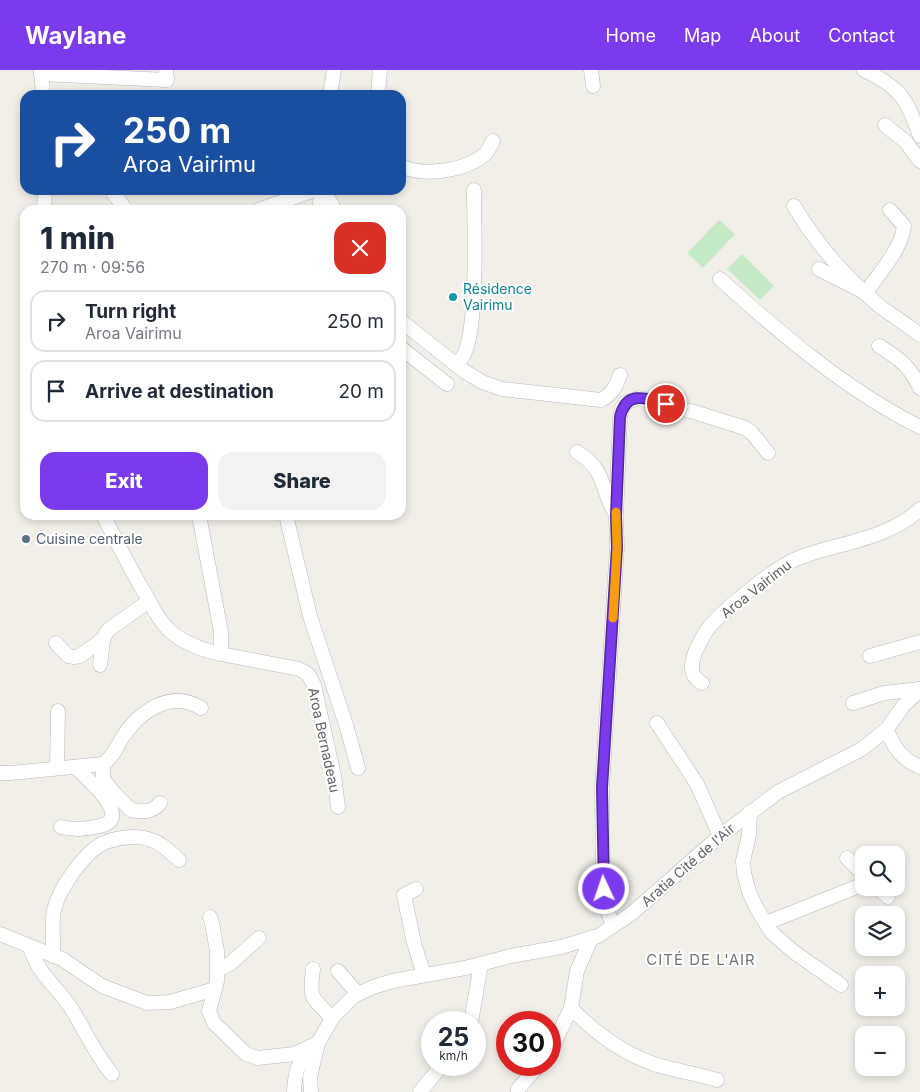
<!DOCTYPE html>
<meta charset="utf-8">
<style>
:root{--surface:#fff;--page:#f2f2f3;--text:#1f2937;--muted:#747a83;--line:#e0e1e3;--accent:#7c3aed}
body{margin:0;font-family:Inter,sans-serif;background:var(--page);color:var(--text);height:100vh;display:flex;flex-direction:column;font-size:19px;white-space:nowrap}
*{box-sizing:border-box;margin:0}
p{font-size:16px;color:var(--muted)}
.icon{flex:none;width:28px;height:28px;fill:none;stroke:currentColor;stroke-width:2;stroke-linecap:round;stroke-linejoin:round}
.map{position:relative;flex:1;overflow:hidden}
.sheet{position:absolute;left:20px;top:135px;width:386px;height:315px;display:flex;flex-direction:column;background:var(--surface);border-radius:15px;box-shadow:0 2px 8px #0003}
.sheet>*{flex:none}
.banner{position:absolute;left:20px;top:20px;width:386px;height:105px;border-radius:15px;box-shadow:0 2px 8px #0003;background:#1a4fa0;color:#fff;overflow:hidden}
.fabs{position:absolute;left:855px;top:776px;display:grid;gap:10px}
.fabs a{display:grid;place-items:center;width:50px;height:50px;border-radius:10px;background:var(--surface);box-shadow:0 2px 8px #0003;font-size:25px}
.speed{position:absolute;left:421px;top:941px;display:flex;gap:10px;font-size:25px;font-weight:700;text-align:center}
.speed>*{display:grid;place-content:center;width:65px;height:65px;border-radius:50%;background:var(--surface);box-shadow:0 2px 8px #0003;line-height:1}
.speed small{font-size:12px;font-weight:400}
.speed .limit{border:8px solid #d22;background:#fff;color:#111}
.pin{position:absolute;display:grid;place-items:center;width:42px;height:42px;color:#fff;margin:-21px;border:2px solid #fff;border-radius:50%;box-shadow:0 1px 5px #0007}
.me{position:absolute;width:55px;margin:-28px;rotate:357deg;stroke-linejoin:round;filter:drop-shadow(0 0 4px #0008)}
.turn{display:flex;align-items:center;gap:18px;height:105px;padding:0 20px;font-size:22px}
.turn .icon{width:65px;height:65px;stroke-width:2.5}
.turn b{display:block;font-size:35px;line-height:42px}
.round{display:grid;place-items:center;flex:none;width:52px;height:52px;border-radius:15px;background:var(--page)}
.head{display:flex;align-items:center;justify-content:space-between;height:85px;padding:0 20px}
h1{font-size:30px;font-weight:800;line-height:38px}
.action{display:flex;gap:10px;margin-top:auto;padding:10px 20px}
.action a{flex:1;height:58px;border-radius:15px;background:var(--accent);color:#fff;font-size:20px;font-weight:800;line-height:58px;text-align:center}
.action a+a{background:var(--page);color:var(--text)}
ul{padding:0;list-style:none}
li{display:flex;align-items:center;gap:15px;height:62px;margin:0 10px 8px;padding:0 10px;border:2px solid var(--line);border-radius:15px}
li div{flex:1}
li b{display:block;font-size:19px}
li em{font-style:normal}
header{display:flex;align-items:center;gap:30px;box-sizing:border-box;height:70px;padding:0 25px;background:var(--accent);color:#fff}
header strong{font-size:24px}
nav{display:flex;gap:28px;margin-inline-start:auto;font-size:18px}
.map>svg:first-child{display:block}
.green{fill:#c5e8c5}
.lines{fill:none;stroke-linecap:round;stroke-linejoin:round}
.minor-casing{stroke:#b5b8bc;stroke-width:15}
.minor{stroke:#fff;stroke-width:14}
.route-casing{stroke:#51269a;stroke-width:12}
.route{stroke:#7c3aed;stroke-width:9}
.slow{stroke:#f59e0b;stroke-width:9}
.culture-dot{fill:#0f9aa8;stroke:#fff;stroke-width:2}
.service-dot{fill:#5c6f8a;stroke:#fff;stroke-width:2}
.labels{text-anchor:middle;stroke-width:4;stroke-linejoin:round;paint-order:stroke}
.culture-label{font-size:14px;fill:#0d838f;stroke:#fff;text-anchor:start}
.service-label{font-size:14px;fill:#4e5e75;stroke:#fff;text-anchor:start}
.street-label{font-size:14px;fill:#5f6368;stroke:#fff}
.neighbourhood-label{font-size:15px;letter-spacing:1px;fill:#70757a;stroke:#fff}
</style>
<header>
<strong>Waylane</strong>
<nav><a>Home</a><a>Map</a><a>About</a><a>Contact</a></nav>
</header>
<div class="map">
<svg width="920" height="1022" viewBox="0 0 920 1022">
<rect width="100%" height="100%" fill="#f1efe8"/>
<!-- green -->
<g class="green">
<path d="M719 150 735 164 703 198 687 183Z"/>
<path d="M742 184 774 216 760 230 727 199Z"/>
</g>
<g class="lines">
<!-- minor casing -->
<g class="minor-casing">
<g id="minor">
<path d="M41 0 43 25"/>
<path d="M591 0 593 16"/>
<path d="M864 0C900 17 907 29 920 66"/>
<path d="M41 4 167 10 166 0"/>
<path d="M330 25 334 0"/>
<path d="M378 25 380 0"/>
<path d="M885 55 906 72 920 91"/>
<path d="M401 96C423 107 466 101 485 84 488 81 491 75 493 71"/>
<path d="M111 120 126 140"/>
<path d="M323 120 335 140"/>
<path d="M794 136C818 177 846 208 882 238 894 247 908 255 920 265"/>
<path d="M44 140 45 120"/>
<path d="M258 140 315 120"/>
<path d="M321 140 320 133 322 120"/>
<path d="M819 199 866 223C879 202 901 181 904 156L890 140"/>
<path d="M720 209C781 264 846 320 920 357"/>
<path d="M401 251 464 301 482 312 502 319 601 330C612 324 616 317 620 305"/>
<path d="M879 276C900 289 909 295 920 318"/>
<path d="M401 278 447 314"/>
<path d="M456 293C458 291 460 290 462 288 479 264 474 153 474 120"/>
<path d="M577 382C608 402 599 417 615 443"/>
<path d="M103 445C117 472 131 501 147 527 153 538 159 551 169 560 183 573 202 580 221 584V562L199 445"/>
<path d="M286 445 310 546 347 658 358 698"/>
<path d="M56 573 68 586 74 587 80 586 103 569 108 560 149 531"/>
<path d="M221 584 299 599 308 604 314 615 334 706 338 737"/>
<path d="M870 586 920 572"/>
<path d="M100 595 103 569"/>
<path d="M702 613C688 605 691 593 696 580 699 574 703 566 707 560 720 542 776 497 796 489 835 473 888 470 920 439"/>
<path d="M853 633 884 623 920 619"/>
<path d="M657 653 697 714 720 766"/>
<path d="M887 659C892 676 903 690 920 697"/>
<path d="M103 694V709L114 723 131 740C142 742 152 743 160 733"/>
<path d="M57 698 58 641"/>
<path d="M0 703H11L103 694C113 687 116 678 122 668 139 642 170 619 201 638"/>
<path d="M750 742 749 765 743 791 744 803 749 822 757 839 772 863 794 882 841 915"/>
<path d="M61 757C74 760 88 759 100 756 135 748 85 707 75 697"/>
<path d="M847 788 864 805"/>
<path d="M878 818 888 827"/>
<path d="M416 819 404 825 414 873 424 905"/>
<path d="M210 847 212 853 217 881V911L209 941 214 953 246 984 258 988 294 984 318 973"/>
<path d="M766 853 864 814"/>
<path d="M613 855 605 835 603 803 602 718 617 477 616 446 620 347 622 338 625 333 639 328 694 342 745 358 752 363 768 383"/>
<path d="M0 864 62 889 102 916 147 933 170 932 215 919"/>
<path d="M30 877C38 905 56 915 71 938 85 960 95 984 112 1004"/>
<path d="M53 886C54 872 51 854 54 840 59 819 85 780 106 772 119 767 138 765 151 770 162 773 170 782 179 790"/>
<path d="M313 899C309 930 312 927 332 948"/>
<path d="M218 900 231 893 259 868"/>
<path d="M338 901 358 924"/>
<path d="M571 938C595 963 624 984 657 995 677 1001 698 1004 717 1010"/>
<path d="M471 952 481 894"/>
<path d="M550 982 571 938 577 901 592 867"/>
<path d="M294 1022C295 1003 297 991 312 978"/>
<path d="M311 1022 310 1007 318 973 333 947 354 926 373 917 393 911 465 898 511 886 561 877 598 866 631 844 720 766 778 722 862 679 887 659 903 636 920 620"/>
<path d="M420 1022 442 995"/>
<path d="M518 1022V1019L539 995"/>
</g>
</g>
<!-- minor -->
<use href="#minor" class="minor"/>
</g>
<g class="lines">
<!-- route casing -->
<g class="route-casing">
<path id="route" d="M604 819 602 718 617 477 616 446 620 347C626 320 646 328 666 334"/>
</g>
<!-- route -->
<use href="#route" class="route"/>
<!-- slow -->
<path class="slow" d="M613 548 617 477 616 442"/>
</g>
<!-- markers -->
<circle class="culture-dot" cx="453" cy="227" r="5"/>
<circle class="service-dot" cx="26" cy="469" r="5"/>
<g class="labels">
<!-- culture labels -->
<g class="culture-label">
<text x="463" y="224">Résidence<tspan x="463" dy="16">Vairimu</tspan></text>
</g>
<!-- service labels -->
<g class="service-label">
<text x="36" y="474">Cuisine centrale</text>
</g>
<!-- street labels -->
<g class="street-label">
<text transform="translate(756 519) rotate(-38)" y="5">Aroa Vairimu</text>
<text transform="translate(324 670) rotate(78)" y="5">Aroa Bernadeau</text>
<text transform="translate(688 795) rotate(-41)" y="5">Aratia Cité de l'Air</text>
</g>
<!-- neighbourhood labels -->
<g class="neighbourhood-label">
<text x="701" y="895">CITÉ DE L'AIR</text>
</g>
</g>
</svg>
<div class="fabs">
<a><svg class="icon" aria-label="search" viewBox="0 0 24 24"><circle cx="10" cy="10" r="6"/><path d="M15 15l6 6"/></svg></a>
<a><svg class="icon" aria-label="layers" viewBox="0 0 24 24"><path d="M12 4l9 5-9 5-9-5zM3 14l9 5 9-5"/></svg></a>
<a>+</a>
<a>−</a>
</div>
<div class="speed"><div>25<small>km/h</small></div><div class="limit">30</div></div>
<div class="pin" style="left:666px;top:334px;background:#d93025"><svg class="icon" aria-label="arrive" viewBox="0 0 24 24"><path d="M6 21V4h12l-3 4 3 4H6"/></svg></div>
<svg class="me" style="left:604px;top:819px" viewBox="-20 -20 40 40"><circle r="17" fill="#7c3aed" stroke="#fff" stroke-width="3"/><path d="M0-11L8 9 0 5-8 9z" fill="#fff"/></svg>
<div class="banner">
<div class="turn"><svg class="icon" aria-label="right" viewBox="0 0 24 24"><path d="M7 20v-9h11M14 6l5 5-5 5"/></svg><div><b>250 m</b>Aroa Vairimu</div></div>
</div>
<section class="sheet">
<div class="head"><div><h1>1 min</h1><p>270 m · 09:56</p></div><a class="round" style="background:#d93025;color:#fff"><svg class="icon" aria-label="close" viewBox="0 0 24 24"><path d="M6 6l12 12M18 6L6 18"/></svg></a></div>
<ul>
<li><svg class="icon" aria-label="right" viewBox="0 0 24 24"><path d="M7 20v-9h11M14 6l5 5-5 5"/></svg><div><b>Turn right</b><p>Aroa Vairimu</p></div><em>250 m</em></li>
<li><svg class="icon" aria-label="arrive" viewBox="0 0 24 24"><path d="M6 21V4h12l-3 4 3 4H6"/></svg><div><b>Arrive at destination</b></div><em>20 m</em></li>
</ul>
<div class="action"><a>Exit</a><a>Share</a></div>
</section>
</div>
